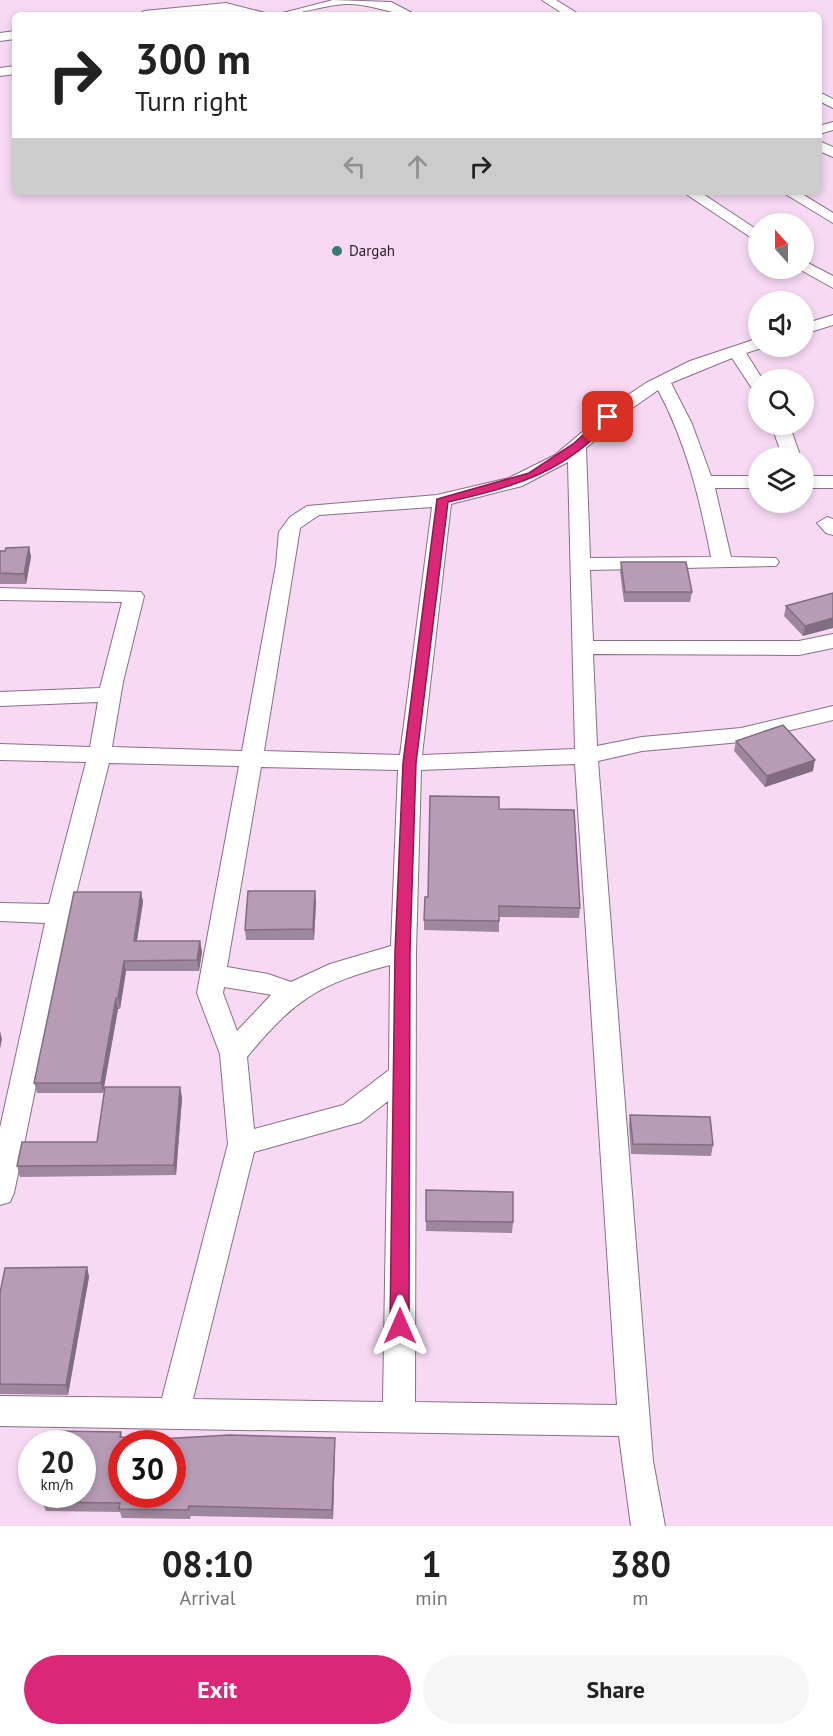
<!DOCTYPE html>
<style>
:root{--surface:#fff;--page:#f6f6f6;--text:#222;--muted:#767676;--accent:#db2777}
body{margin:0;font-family:"PT Sans",sans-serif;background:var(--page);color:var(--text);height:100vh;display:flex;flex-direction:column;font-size:22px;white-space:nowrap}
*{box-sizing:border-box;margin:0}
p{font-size:20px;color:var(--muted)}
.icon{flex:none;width:33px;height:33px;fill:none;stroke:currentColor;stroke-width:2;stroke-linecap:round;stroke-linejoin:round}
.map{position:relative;height:1526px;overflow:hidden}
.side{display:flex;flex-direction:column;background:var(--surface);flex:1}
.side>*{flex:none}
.banner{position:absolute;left:12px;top:12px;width:810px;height:183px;border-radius:9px;box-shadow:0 3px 9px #0003;background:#fff;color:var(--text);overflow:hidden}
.needle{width:39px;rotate:339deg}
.tools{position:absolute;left:748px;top:213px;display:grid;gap:12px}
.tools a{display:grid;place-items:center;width:66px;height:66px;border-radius:50%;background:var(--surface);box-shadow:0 3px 9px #0003;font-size:30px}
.speed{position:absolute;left:18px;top:1430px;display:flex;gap:12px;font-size:30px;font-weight:700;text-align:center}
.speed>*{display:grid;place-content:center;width:78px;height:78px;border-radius:50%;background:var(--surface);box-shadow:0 3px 9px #0003;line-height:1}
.speed small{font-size:15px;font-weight:400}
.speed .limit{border:9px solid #d22;background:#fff;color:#111}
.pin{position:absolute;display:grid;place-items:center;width:51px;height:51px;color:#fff;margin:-26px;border-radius:12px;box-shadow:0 3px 9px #0006}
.me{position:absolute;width:66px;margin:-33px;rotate:0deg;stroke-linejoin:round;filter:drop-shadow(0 0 4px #0008)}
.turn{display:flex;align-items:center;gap:21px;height:126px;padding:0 24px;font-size:27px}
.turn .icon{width:78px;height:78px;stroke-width:2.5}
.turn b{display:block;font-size:42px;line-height:51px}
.lanes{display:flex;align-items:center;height:57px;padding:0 24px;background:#0003;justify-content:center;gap:30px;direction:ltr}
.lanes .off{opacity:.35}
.eta{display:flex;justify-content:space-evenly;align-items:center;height:102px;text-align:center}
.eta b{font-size:36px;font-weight:800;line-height:42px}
.primary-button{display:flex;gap:12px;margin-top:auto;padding:12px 24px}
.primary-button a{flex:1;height:69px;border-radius:36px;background:var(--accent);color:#fff;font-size:24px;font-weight:800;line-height:69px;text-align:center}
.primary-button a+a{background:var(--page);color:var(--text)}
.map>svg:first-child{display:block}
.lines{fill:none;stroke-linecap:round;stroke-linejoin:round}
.street-casing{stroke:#896f87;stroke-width:2}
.street{fill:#fff;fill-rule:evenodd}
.wall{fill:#9e869d}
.shaded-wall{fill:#816d7f}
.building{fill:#b89cb6;stroke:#816d7f;stroke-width:1.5;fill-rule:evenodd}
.route{fill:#db2777;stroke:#8e194d;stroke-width:1.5}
.poi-dot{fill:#387b6e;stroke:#f7d9f4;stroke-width:2}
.labels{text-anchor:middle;stroke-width:4.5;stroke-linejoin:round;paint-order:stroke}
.far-poi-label{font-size:15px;fill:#2c212b;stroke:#f7d9f4;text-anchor:start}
</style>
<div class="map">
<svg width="833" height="1526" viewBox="0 0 833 1526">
<rect width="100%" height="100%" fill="#f7d9f4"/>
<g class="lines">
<!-- street casing -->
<g class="street-casing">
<g id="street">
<path d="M333 0 391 2 416 15C392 15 370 3 346 4 322 5 300 15 275 15Z"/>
<path d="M542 0H556L580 15H565Z"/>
<path d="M226 3 273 15 236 13 138 15 144 11Z"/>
<path d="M15 31V39L0 41V33Z"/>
<path d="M15 66V74L0 76V68Z"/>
<path d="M819 92 833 99V108L819 101Z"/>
<path d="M833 122V130L819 134V126Z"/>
<path d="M819 141 833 147V157L819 151Z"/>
<path d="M683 192H700L759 231V243Z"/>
<path d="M782 192H799L833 213V223Z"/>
<path d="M804 261 833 276V288L799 269 804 268Z"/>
<path d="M833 315V325L804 334V324Z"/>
<path d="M759 338V346L765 347 746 353 763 380H759V391L753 390 732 358 671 383 692 424 711 476H759V488H715L731 557 776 558 779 562 776 566 590 570 593 641H799L833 634V648L799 655 593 654 597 746 642 737 741 728 833 706V720L741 742 642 751 598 761 653 1461 665 1526H631L619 1436 0 1426V1396L162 1398 228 1144 220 1054 197 993 239 766 109 763 71 914 14 1193 10 1202 0 1205V1128L45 923 0 921V903L49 904 86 762 0 760V744L90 747 98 702 0 706V692L100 688 122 602 0 600V588L141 592 144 596 123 682 112 747 242 751 276 565 279 532 290 517 307 506 437 495 509 478 555 455 619 401 646 383 690 361ZM658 390C686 442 700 499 711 557L590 558 586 448 631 409ZM568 462 575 749 422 755 451 504 522 486ZM432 507 400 755 264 751 300 528 319 515ZM575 764 617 1405 415 1402 416 952 421 770ZM261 767 398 770 391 946 330 964 291 982 268 974 227 967ZM390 965 389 1070 343 1105 254 1129 247 1057C294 1000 318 984 390 965ZM224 987 267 994 271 995 237 1031 223 993ZM388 1101 383 1402 193 1399 254 1152 361 1122Z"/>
<path d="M771 424H789L801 458H783Z"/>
<rect x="804" y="476" width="29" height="12"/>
<path d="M827 517 833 519V535L826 533 817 523Z"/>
</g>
</g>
<!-- street -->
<use href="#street" class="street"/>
</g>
<!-- wall -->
<g class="wall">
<path d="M29 547 31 557 26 584H0V551Z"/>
<path d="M621 562 692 592 690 602H624L620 572Z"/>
<path d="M833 593 803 636 784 616 786 606Z"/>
<path d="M736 741 813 771 765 787 734 751Z"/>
<path d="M499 809 580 908 579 918 499 917V932L424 930V920L428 897Z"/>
<path d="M141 892 143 902 137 941H200L202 952 199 971H126L120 1009H118L103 1093H37L34 1083Z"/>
<path d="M316 902 314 940H246L245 930Z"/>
<path d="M180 1087 182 1098 176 1175 20 1177 17 1166 97 1142Z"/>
<path d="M630 1115 713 1145 711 1156 631 1154 629 1125Z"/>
<path d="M426 1190 513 1222 512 1233 426 1231Z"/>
<path d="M87 1267 89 1277 68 1395 0 1394V1293Z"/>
<path d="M121 1432 122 1437 159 1439 335 1438V1448L333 1519 191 1516 190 1519 122 1518 120 1512 46 1511 42 1502Z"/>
</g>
<!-- shaded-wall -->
<g class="shaded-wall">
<path d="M29 547 31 557 26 584 24 574Z"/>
<path d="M833 618V628L803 636 805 626Z"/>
<path d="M815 760 813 771 765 787 767 776Z"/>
<path d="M315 891 316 902 314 940 313 929Z"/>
<path d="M141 892 143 902 135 952 134 941Z"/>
<path d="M200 941 202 952 199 971 197 960Z"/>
<path d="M124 961 126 971 120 1009 118 998Z"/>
<path d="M116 998 118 1009 103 1093 101 1083Z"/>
<path d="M0 1031 2 1039 0 1049Z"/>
<path d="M180 1087 182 1098 176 1175 174 1165Z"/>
<path d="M87 1267 89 1277 68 1395 66 1385Z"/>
<path d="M335 1438V1448L333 1519 332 1510Z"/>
</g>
<!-- building -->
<g class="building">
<path d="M29 547 24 574 0 573V551H5L6 548Z"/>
<path d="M621 562H686L692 592H625Z"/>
<path d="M833 593V618L805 626 786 606Z"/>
<path d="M783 725 815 760 767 776 736 741Z"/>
<path d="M430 796 499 797V809L574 810 580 908 499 906V921L424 920 425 897H428Z"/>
<path d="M248 891H315L313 929 245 930Z"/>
<path d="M74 892H141L134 941H200L197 960 124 961 118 998H116L101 1083H34Z"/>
<path d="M105 1087H180L174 1165 17 1166 22 1142H97Z"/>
<path d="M630 1115 710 1117 713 1145 633 1144Z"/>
<path d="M426 1190 513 1192V1222L426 1221Z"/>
<path d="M87 1267 66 1385 0 1384V1293L5 1268Z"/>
<path d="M54 1431 121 1432 120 1437 159 1439 230 1435 335 1438 332 1510 189 1506 188 1510 119 1509 120 1503 42 1502 44 1494H82V1443H52ZM122 1443H172V1494H122Z"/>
</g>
<!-- route -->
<path class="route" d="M605 415 614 417C568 472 514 487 448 502L416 763 410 952 409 1326 406 1332 400 1335 393 1332 390 1326 395 952 403 763 437 499 529 473 573 444Z"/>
<!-- markers -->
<circle class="poi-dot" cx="337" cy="251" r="6"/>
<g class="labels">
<!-- far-poi labels -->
<g class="far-poi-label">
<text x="349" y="256">Dargah</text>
</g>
</g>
</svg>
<div class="tools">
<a><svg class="needle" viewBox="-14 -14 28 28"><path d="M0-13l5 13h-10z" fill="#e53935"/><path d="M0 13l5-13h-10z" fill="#767676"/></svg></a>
<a><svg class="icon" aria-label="sound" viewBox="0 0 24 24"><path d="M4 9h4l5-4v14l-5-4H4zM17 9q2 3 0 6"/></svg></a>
<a><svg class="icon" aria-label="search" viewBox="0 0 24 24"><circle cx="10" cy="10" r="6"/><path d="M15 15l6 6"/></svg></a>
<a><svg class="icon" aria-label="layers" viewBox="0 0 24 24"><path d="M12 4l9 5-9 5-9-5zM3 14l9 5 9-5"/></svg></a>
</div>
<div class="speed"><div>20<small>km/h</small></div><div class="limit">30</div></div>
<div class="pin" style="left:608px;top:417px;background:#d93025"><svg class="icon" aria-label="arrive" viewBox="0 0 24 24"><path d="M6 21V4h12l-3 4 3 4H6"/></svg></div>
<svg class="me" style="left:400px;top:1326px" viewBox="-20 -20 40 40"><path d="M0-17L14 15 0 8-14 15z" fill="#db2777" stroke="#fff" stroke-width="4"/></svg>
<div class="banner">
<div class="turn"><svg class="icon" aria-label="right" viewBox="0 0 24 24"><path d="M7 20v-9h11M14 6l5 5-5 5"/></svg><div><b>300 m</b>Turn right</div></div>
<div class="lanes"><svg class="icon off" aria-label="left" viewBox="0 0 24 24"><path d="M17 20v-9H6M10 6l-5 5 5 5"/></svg><svg class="icon off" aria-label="ahead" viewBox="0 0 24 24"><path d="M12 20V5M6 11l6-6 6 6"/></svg><svg class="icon" aria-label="right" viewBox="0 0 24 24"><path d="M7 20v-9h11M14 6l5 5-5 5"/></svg></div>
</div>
</div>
<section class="side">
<div class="eta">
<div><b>08:10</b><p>Arrival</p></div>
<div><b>1</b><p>min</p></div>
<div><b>380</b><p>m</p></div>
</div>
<div class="primary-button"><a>Exit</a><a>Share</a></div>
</section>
